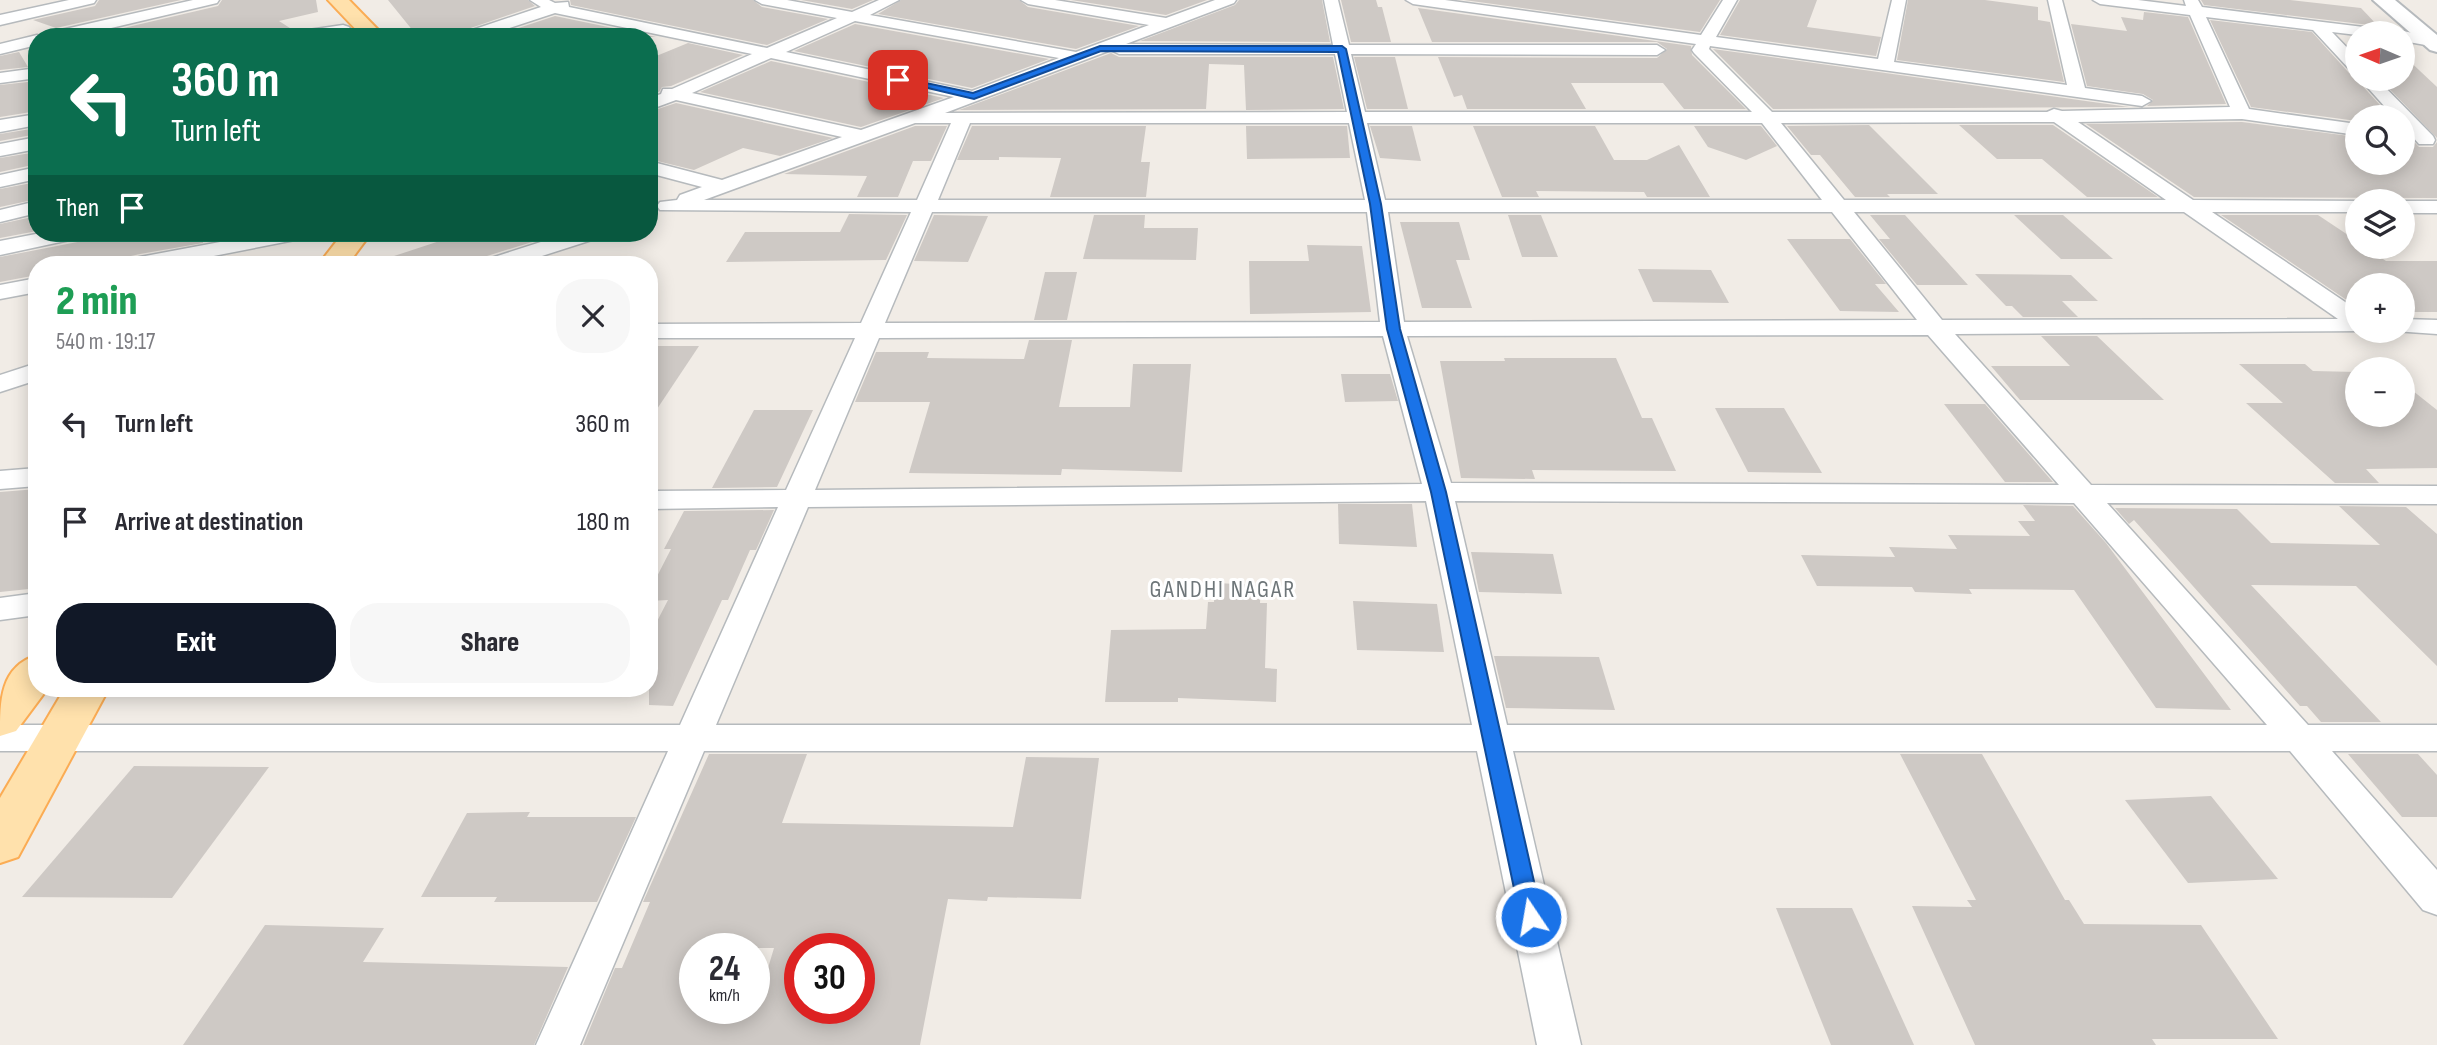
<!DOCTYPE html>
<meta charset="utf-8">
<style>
:root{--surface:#fff;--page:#f7f7f7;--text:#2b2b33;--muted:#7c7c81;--accent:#111827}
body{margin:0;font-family:"Sofia Sans Condensed",sans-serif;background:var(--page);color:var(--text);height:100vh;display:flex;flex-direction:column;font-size:26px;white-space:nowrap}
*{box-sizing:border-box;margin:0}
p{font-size:23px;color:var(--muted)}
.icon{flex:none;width:38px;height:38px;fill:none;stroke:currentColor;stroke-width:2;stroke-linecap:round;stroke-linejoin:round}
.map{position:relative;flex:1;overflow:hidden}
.details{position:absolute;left:28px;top:256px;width:630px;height:441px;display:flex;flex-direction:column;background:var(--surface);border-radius:28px;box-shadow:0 4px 18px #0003}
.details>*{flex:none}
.banner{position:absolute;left:28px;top:28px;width:630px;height:214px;border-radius:28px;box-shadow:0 4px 18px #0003;background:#0b6e4f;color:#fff;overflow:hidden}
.needle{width:46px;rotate:272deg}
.fabs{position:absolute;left:2345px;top:21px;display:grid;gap:14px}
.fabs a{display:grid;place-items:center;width:70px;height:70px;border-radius:50%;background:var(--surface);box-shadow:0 4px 18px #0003;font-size:35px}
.speed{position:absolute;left:679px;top:933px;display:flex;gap:14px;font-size:35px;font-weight:700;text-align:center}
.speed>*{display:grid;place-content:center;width:91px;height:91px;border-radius:50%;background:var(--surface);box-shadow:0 4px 18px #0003;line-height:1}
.speed small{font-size:18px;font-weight:400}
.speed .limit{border:10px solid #d22;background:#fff;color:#111}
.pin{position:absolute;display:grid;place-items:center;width:60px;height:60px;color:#fff;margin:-30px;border-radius:14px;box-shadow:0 4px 10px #0006}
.me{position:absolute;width:77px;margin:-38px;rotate:348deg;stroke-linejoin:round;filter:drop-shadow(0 0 5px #0008)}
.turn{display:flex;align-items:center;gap:24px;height:147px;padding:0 28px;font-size:32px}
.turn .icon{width:91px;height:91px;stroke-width:2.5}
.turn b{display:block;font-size:49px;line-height:60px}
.then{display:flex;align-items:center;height:66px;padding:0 28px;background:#0003;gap:14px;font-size:26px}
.round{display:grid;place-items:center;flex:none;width:74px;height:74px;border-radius:28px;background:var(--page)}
.overview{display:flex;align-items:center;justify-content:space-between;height:119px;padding:0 28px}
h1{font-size:42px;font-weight:800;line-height:52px;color:#1e9e55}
.primary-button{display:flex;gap:14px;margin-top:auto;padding:14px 28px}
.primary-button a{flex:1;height:80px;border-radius:28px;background:var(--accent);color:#fff;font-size:28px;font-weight:800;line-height:80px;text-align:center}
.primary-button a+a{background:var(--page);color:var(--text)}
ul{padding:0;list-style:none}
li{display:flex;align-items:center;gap:21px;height:98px;padding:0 28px}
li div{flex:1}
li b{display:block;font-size:26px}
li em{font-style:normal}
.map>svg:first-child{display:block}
.building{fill:#cec9c5;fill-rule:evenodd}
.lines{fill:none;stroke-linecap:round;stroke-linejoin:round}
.minor-casing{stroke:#b6babd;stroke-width:3}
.tertiary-casing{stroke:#b6babd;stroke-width:4}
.primary-casing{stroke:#fbac54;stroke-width:4}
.minor{fill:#fff;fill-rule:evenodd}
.tertiary{fill:#fff;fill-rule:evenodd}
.primary{fill:#ffe1ac;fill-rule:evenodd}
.route{fill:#1a73e8;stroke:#114b97;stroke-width:2}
.labels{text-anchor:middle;stroke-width:6;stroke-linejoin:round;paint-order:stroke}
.neighbourhood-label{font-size:24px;letter-spacing:2px;fill:#6e7679;stroke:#fff}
</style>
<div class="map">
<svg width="2437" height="1045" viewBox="0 0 2437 1045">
<rect width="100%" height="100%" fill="#f1ece6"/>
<!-- building -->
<g class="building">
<path d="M99 0H181L56 28 33 20 95 6Z"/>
<path d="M222 0H316L318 12 279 21 293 30 284 37H85L218 6Z"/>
<path d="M388 0H528L535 6 459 32 456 37H418Z"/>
<path d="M570 0H753L762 7 828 19 767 45 571 5Z"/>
<path d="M801 0H873L852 9Z"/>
<path d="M901 0H1019L1028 7 1139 26 1076 49 878 14Z"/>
<path d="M1071 0H1207L1166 15Z"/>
<path d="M1239 0H1322L1330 42 1140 41 1235 5Z"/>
<path d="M1341 0H1376L1378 7H1382L1391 42H1351Z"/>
<path d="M1464 0H1720L1700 32Z"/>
<path d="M1740 0H1817L1807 27 1881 37 1876 56 1720 35Z"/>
<path d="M1908 0H1985L2038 7V20L2050 22 2064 82 1897 60Z"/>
<path d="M2201 0H2290L2361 8 2378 26 2204 5Z"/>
<path d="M1418 8 1691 46 1692 55 1746 109H1684L1663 83H1571L1586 109H1467L1462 95 1454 97 1438 57 1657 58 1667 49 1657 42H1432Z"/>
<path d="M2144 12 2188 17 2226 104 2147 106 2153 100 2143 94 2087 86 2071 24 2127 31 2121 17 2143 20Z"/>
<path d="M555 16 656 37H491Z"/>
<path d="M2210 20 2312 32 2349 73 2357 74 2358 81 2391 117H2357V121L2251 107Z"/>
<path d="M855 24 1049 59 972 88 794 51Z"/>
<path d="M688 43 743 55 671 86 662 87 659 92 649 95V59Z"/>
<path d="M1713 49 2129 107 1773 109Z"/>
<path d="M19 52 28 67 0 70V56Z"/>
<path d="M1111 53 1119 57H1333L1344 109 1246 110 1244 65 1209 64 1206 109 959 110Z"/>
<path d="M2403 55 2437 87V138L2380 79H2403Z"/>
<path d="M1354 57H1395L1408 109H1367Z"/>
<path d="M771 61 944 98 861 127 700 92Z"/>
<path d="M37 81V111L0 117V85Z"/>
<path d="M676 103 833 138 780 156 743 148 694 170 649 159V112Z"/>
<path d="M2242 122 2357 137V163H2403V130L2419 147H2433L2437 142V198L2194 197 2086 124Z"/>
<path d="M1869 125 1938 194H1887L1890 197H1855L1820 155H1811L1787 126Z"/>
<path d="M1959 125H2053L2158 197H2087L2042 159H1997Z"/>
<path d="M915 126H947L931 161H913L898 197H857L867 176 784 174Z"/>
<path d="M972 126H1146L1141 162H1150L1146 197H1050L1061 158 999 157V160H957Z"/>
<path d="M1246 126H1347L1350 158 1247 159Z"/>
<path d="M1370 126H1412L1421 161 1380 158Z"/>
<path d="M1473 126H1595L1614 160H1647L1679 145 1710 197H1647L1644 192 1536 191 1539 197H1502Z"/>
<path d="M1694 126H1761L1777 146 1746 160 1708 147Z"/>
<path d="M37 128V134L0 141V134Z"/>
<path d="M37 152V164L0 172V158Z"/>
<path d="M37 182V199L0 207V189Z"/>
<path d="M849 214 907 215 886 260 726 262 745 232H840Z"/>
<path d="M934 215 988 216 968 262 914 261Z"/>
<path d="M1094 215H1145L1144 228H1198L1196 260 1083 259Z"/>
<path d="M1508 215H1541L1558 257H1522Z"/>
<path d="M1870 215H1905L1968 285H1917L1879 239H1890Z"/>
<path d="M2014 215H2063L2113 259H2061Z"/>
<path d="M2221 215H2318L2357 241V247H2365L2386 261H2437V312H2403V285H2357V307Z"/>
<path d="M37 216V231L0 238V224Z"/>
<path d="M1400 222H1459L1470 260H1456L1472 308H1422Z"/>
<path d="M124 233H202L203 243 140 254 131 256 128 261 111 264H37V275L0 282V257Z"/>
<path d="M464 233H561L487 256 482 264H386L385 259Z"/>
<path d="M1787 239H1850L1886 284H1875L1899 312 1840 311Z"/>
<path d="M1307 245 1362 246 1371 312 1250 314 1249 261H1309Z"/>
<path d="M1638 269 1711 270 1729 303 1653 302Z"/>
<path d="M1045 272H1077L1067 320H1034Z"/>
<path d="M1975 274 2071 275 2098 301H2062L2078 317H2023L2012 306H2006Z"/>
<path d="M2041 336H2097L2164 400H2020L1991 366H2070Z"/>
<path d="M1029 340H1072L1059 407H1130L1133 364H1191L1182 472 1062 469 1061 475 909 473 930 402H855L876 352H929L927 358 1024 359Z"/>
<path d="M656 346H699L649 421V355Z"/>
<path d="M1504 358H1616L1642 418H1652L1676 471 1532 470 1535 479 1461 478 1440 361H1505Z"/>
<path d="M2239 364H2305L2313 371 2357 372V415H2403V383L2437 410V468L2366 469 2379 483H2335L2246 403H2283Z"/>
<path d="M1341 374H1390L1398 401 1345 402Z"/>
<path d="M1944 404H1985L2053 482H2005Z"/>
<path d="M1715 408H1784L1822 473 1748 472Z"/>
<path d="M754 410H813L777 487 712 488Z"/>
<path d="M37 489V579L29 589 0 592V492Z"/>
<path d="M1338 504H1412L1417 547 1339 544Z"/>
<path d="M2023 505 2073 506 2106 543 2231 710 2156 708 2074 590 1969 589 1972 594 1915 592 1912 587 1817 586 1801 555 1895 557 1889 547 1957 549 1948 535 2030 536 2018 521H2035Z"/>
<path d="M2339 506 2406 507 2437 534V666L2356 586 2251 585 2381 722H2321L2307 706H2300L2134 520 2129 524 2115 508 2237 509 2271 543 2380 545Z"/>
<path d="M774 510 756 550H750L728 600H722L673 706 649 705V637L668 600 649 601V592L671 549H664L684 511Z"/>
<path d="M1471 552 1553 554 1562 594 1479 592Z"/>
<path d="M1215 583 1261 585 1260 603H1267L1265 668 1277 669 1276 702 1178 698V702H1105L1111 630 1206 629 1208 602H1214Z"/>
<path d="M1353 601 1437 604 1444 652 1357 650Z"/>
<path d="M1494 656 1599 657 1615 710 1506 708Z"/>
<path d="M709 754H807L782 823 1013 827 1026 757 1099 758 1081 899 988 897 987 901 948 899 920 1045H583L615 968H622L650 902H643ZM695 948H774L756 1008H695ZM800 948H859V1008H800Z"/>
<path d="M1900 754H1982L2065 900H2069L2084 924 2201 925 2278 1039H2152L2156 1045H1975L1912 906 1972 907 1967 900H1976Z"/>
<path d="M2348 754H2418L2437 775V817H2402Z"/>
<path d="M134 766 269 767 172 898 22 897Z"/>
<path d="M2211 796 2278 879 2188 883 2125 800Z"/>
<path d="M530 812 527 817H636L597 902H494L497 897H421L467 813Z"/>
<path d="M1776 908H1852L1914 1045H1831Z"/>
<path d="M265 925 384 928 363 962 568 967 534 1045H183Z"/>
</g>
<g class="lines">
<!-- minor casing -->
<g class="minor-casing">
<g id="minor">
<path d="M69 0H96L94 3 0 25V15Z"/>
<path d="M193 0H219L217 3 73 37H44L52 32Z"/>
<path d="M530 0H549L555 3 568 2 569 7 767 48 837 18 762 4 755 0H787L852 12 879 0H899L870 15 1076 52 1149 25 1028 4 1021 0H1055L1166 18 1215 0H1236L1234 3 1126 44 1333 45 1324 0H1338L1349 45H1657L1665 50 1657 55 1351 54 1365 112H1752L1694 53 1692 50 1696 44 1413 4 1406 0H1445L1701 35 1723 0H1737L1716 37 1878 59 1892 0H1906L1894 62 2067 85 2048 0H2062L2085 88 2142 96 2151 101 2142 106 1710 46 1709 49 1772 112H2047L2054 109 2062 111 2230 107 2190 15 2100 4 2093 0H2138L2186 6 2184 0H2198L2202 7 2388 30 2390 33 2357 35 2332 32 2357 58V72L2351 71 2313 30 2206 17 2249 109 2357 124V135L2242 119 2078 122 2193 200 2363 201H2357V212H2212L2357 310V331H2366L1955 334 2091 485 2437 486V504L2107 503 2308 725H2437V751H2332L2437 870V915L2423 910 2290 751H1513L1581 1045H1537L1477 751H704L580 1045H536L668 751H0V725H680L778 507 649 509V491L786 490 855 338H649V324L861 323 911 212 660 210 657 206 660 202 677 200 680 195 702 187 649 173V161L722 180 842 137 676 100 649 110V98L661 94 663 89H672L752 54 555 13 482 37H458L460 34 541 7ZM855 21 1059 58 972 91 786 52ZM1111 50 1119 54H1335L1347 112 945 113ZM771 58 954 97 861 130 692 93ZM2054 122 2166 200H1844L1781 123ZM915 123H951L917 200H704ZM970 123H1349L1365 200H938ZM1367 123H1762L1822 200H1385ZM932 212H1367L1380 322 885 323ZM1388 212H1832L1917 320 1404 322ZM1854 212H2184L2338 319 1942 320ZM1928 335 2059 485 1451 483 1407 336ZM1383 336 1422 484 815 490 879 338ZM1426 501 1472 725H716L808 507ZM1455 501 2074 503 2267 725H1507Z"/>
<path d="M343 25 349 27 351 30 349 33 329 37H287L295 32Z"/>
<path d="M2403 31 2437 38V44L2431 46 2403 41V33H2397Z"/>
<path d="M37 35 43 37H37V45L0 54V44Z"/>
<path d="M37 68V78L0 83V73Z"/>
<path d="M2360 79H2377L2433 136 2435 140 2433 144H2419L2403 126V117H2394Z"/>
<path d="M37 114V125L0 132V120Z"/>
<path d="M37 137V149L0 156V144Z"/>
<path d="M37 167V179L0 187V175Z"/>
<path d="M37 201V213L0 222V210Z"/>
<path d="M2401 201H2437V213H2403Z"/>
<path d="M41 233H82L79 238 0 255V241Z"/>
<path d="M268 233H311L308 238 300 239 173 264H129L132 259 140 257Z"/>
<path d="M569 233H601L598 238 517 264H485L488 259Z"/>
<path d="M37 278V292L0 299V285Z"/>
<path d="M2403 319 2437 320V334L2394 331H2403Z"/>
<path d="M37 363V380L0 392V375Z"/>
<path d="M37 468V486L0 489V471Z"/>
<path d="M37 593V615L0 620V598Z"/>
</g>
</g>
<!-- tertiary casing -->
<g class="tertiary-casing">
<path id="tertiary" d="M2373 0H2395L2437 35V52L2430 50Z"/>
</g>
<!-- primary casing -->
<g class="primary-casing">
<g id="primary">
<path d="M328 0H349L385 37H363Z"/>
<path d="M343 233H371L348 264H319Z"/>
<path d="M37 655V688H48L16 731 0 736C0 700 0 667 37 655Z"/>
<path d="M65 688H109L18 857 0 863V798Z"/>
</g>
</g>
<!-- minor -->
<use href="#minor" class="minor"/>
<!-- tertiary -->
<use href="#tertiary" class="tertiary"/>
<!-- primary -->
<use href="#primary" class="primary"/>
</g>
<!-- route -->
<path class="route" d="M1100 46H1342L1346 49 1381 204 1400 329 1446 492 1542 917 1539 924 1531 927 1523 924 1520 917 1431 492 1387 329 1370 204 1338 52 1101 51 974 99 894 80 898 77 973 93Z"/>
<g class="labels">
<!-- neighbourhood labels -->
<g class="neighbourhood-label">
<text x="1223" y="597">GANDHI NAGAR</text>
</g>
</g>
</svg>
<div class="fabs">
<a><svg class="needle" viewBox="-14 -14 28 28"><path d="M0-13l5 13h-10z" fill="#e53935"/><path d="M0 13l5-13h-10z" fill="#7c7c81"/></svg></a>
<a><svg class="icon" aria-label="search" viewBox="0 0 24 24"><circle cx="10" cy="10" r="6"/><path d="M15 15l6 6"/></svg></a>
<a><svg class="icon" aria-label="layers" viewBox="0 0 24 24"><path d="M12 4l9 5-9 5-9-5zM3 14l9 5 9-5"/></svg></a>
<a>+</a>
<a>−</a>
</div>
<div class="speed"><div>24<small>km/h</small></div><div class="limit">30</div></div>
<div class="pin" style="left:898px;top:80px;background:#d93025"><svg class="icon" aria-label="arrive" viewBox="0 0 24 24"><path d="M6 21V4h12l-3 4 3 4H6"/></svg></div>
<svg class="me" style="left:1531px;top:917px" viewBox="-20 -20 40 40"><circle r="17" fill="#1a73e8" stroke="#fff" stroke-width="3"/><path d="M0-11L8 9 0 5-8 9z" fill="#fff"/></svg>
<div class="banner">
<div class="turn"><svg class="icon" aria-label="left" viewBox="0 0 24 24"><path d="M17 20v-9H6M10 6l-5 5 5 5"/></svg><div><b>360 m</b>Turn left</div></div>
<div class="then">Then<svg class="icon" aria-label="arrive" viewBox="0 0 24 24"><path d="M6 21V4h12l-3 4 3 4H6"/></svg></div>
</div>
<section class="details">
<div class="overview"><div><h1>2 min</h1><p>540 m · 19:17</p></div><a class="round"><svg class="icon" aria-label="close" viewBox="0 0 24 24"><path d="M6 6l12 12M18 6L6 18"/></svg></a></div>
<ul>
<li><svg class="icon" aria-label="left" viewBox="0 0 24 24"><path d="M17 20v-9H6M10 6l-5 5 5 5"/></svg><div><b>Turn left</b></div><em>360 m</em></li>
<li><svg class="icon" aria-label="arrive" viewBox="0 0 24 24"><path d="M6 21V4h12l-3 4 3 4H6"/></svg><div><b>Arrive at destination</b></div><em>180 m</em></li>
</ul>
<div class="primary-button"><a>Exit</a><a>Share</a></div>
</section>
</div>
